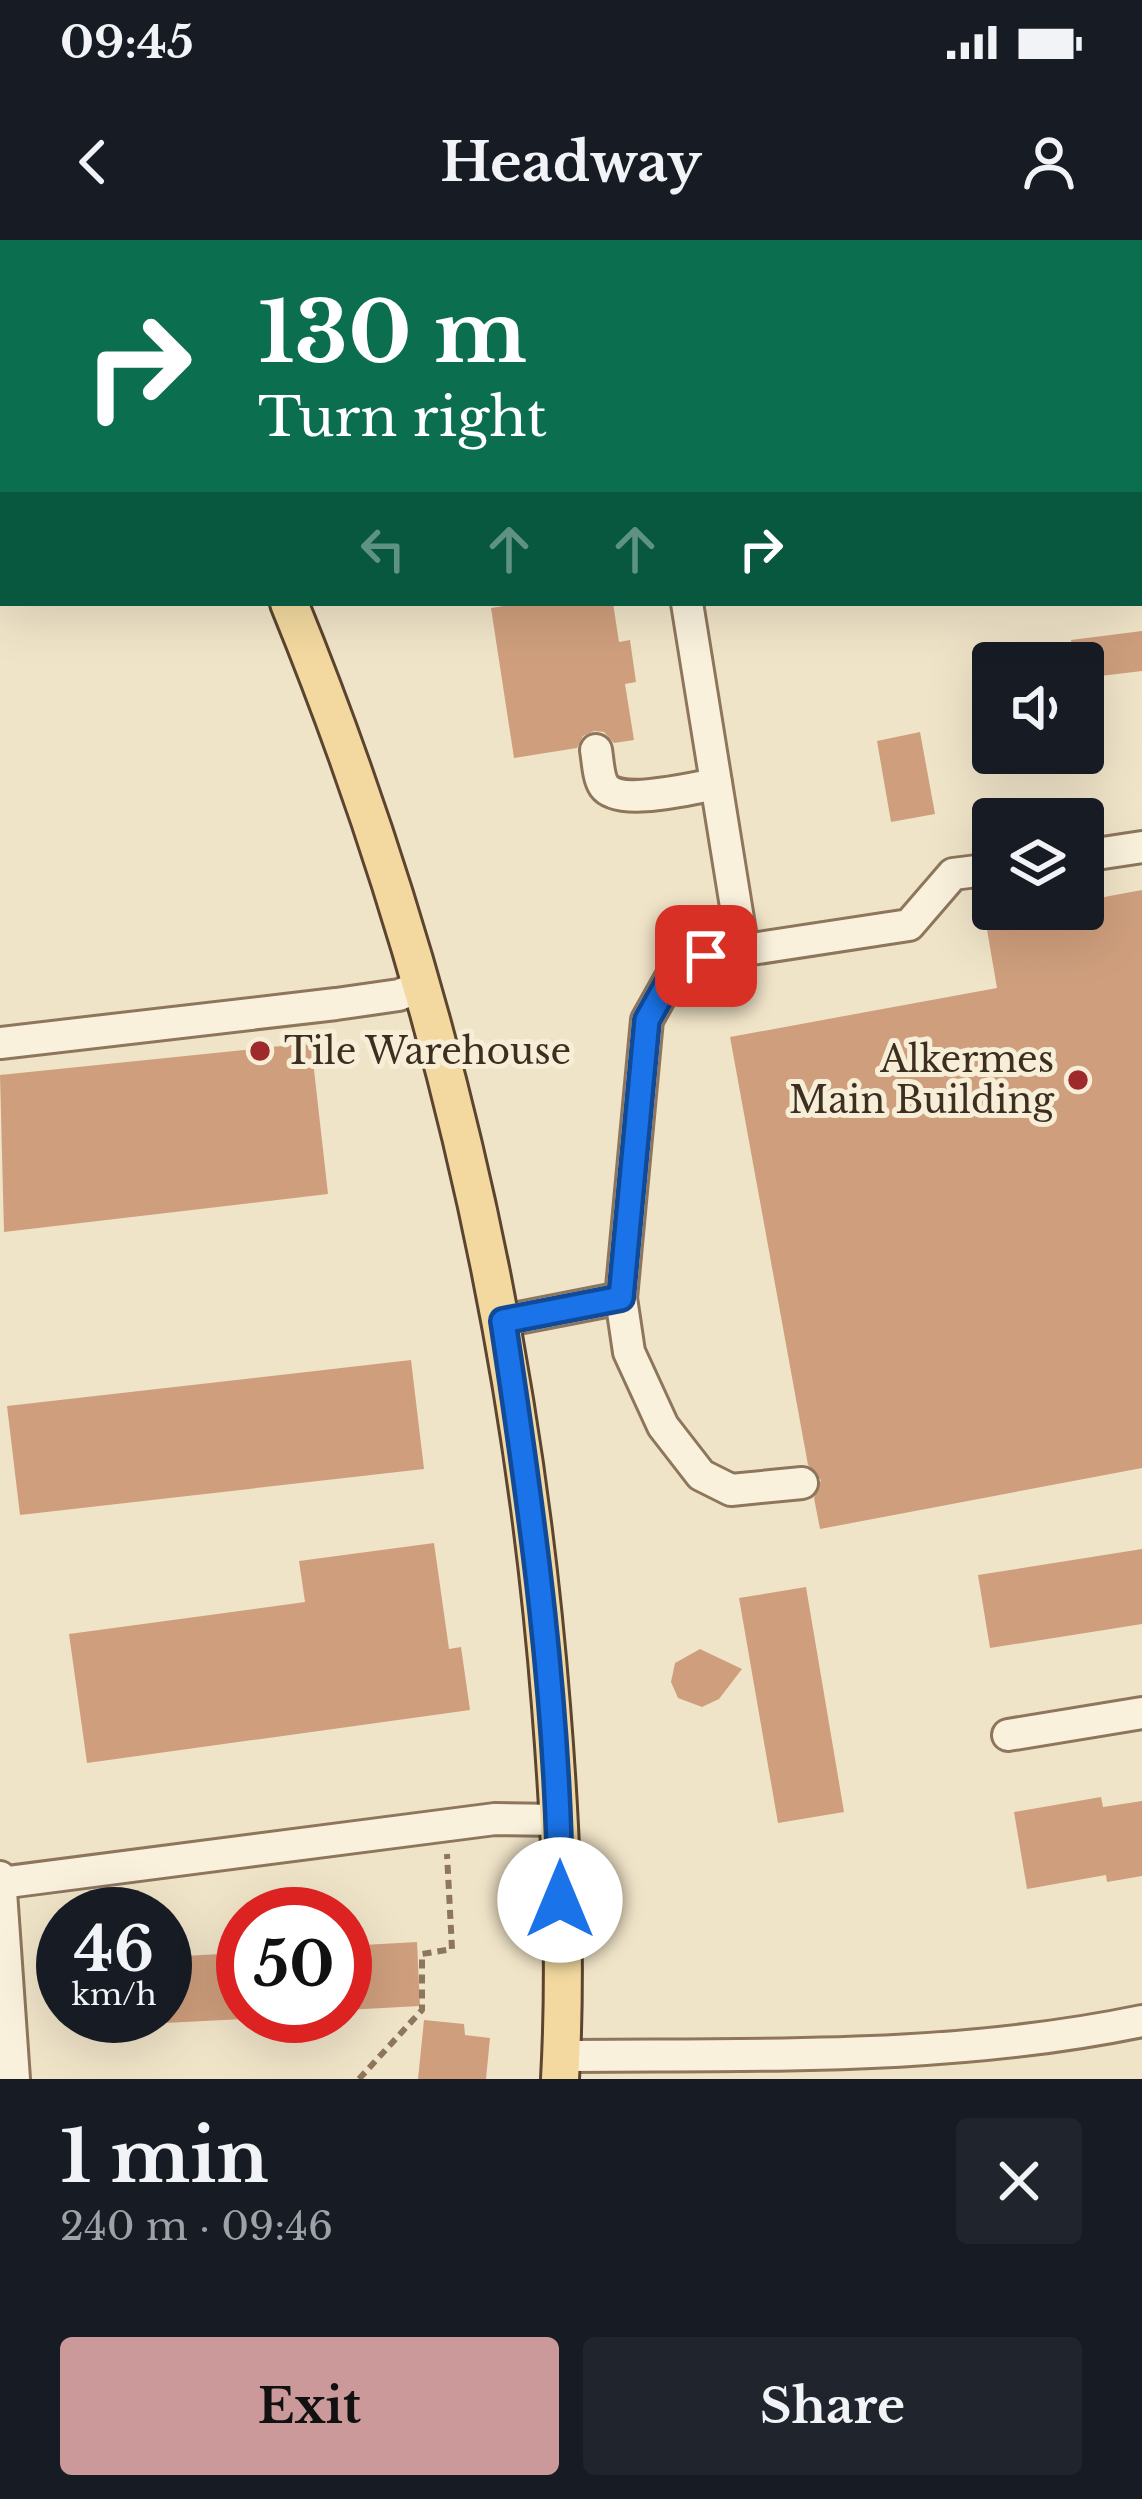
<!DOCTYPE html>
<meta charset="utf-8">
<style>
:root{--surface:#171b24;--page:#20242c;--text:#f1f3f6;--muted:#9ea1a6;--accent:#cc999b}
body{margin:0;font-family:"Libre Baskerville",serif;background:var(--page);color:var(--text);height:100vh;display:flex;flex-direction:column;font-size:45px;white-space:nowrap}
*{box-sizing:border-box;margin:0}
p{font-size:39px;color:var(--muted)}
.icon{flex:none;width:66px;height:66px;fill:none;stroke:currentColor;stroke-width:2;stroke-linecap:round;stroke-linejoin:round}
.map{position:relative;height:1839px;overflow:hidden}
.panel{display:flex;flex-direction:column;background:var(--surface);flex:1}
.panel>*{flex:none}
.top-card{position:absolute;left:0px;top:0px;width:1143px;height:366px;box-shadow:0 12px 48px #0002;background:#0b6e4f;color:#fff;overflow:hidden}
.tools{position:absolute;left:972px;top:402px;display:grid;gap:24px}
.tools a{display:grid;place-items:center;width:132px;height:132px;border-radius:12px;background:var(--surface);box-shadow:0 12px 48px #0002;font-size:60px}
.speed{position:absolute;left:36px;top:1647px;display:flex;gap:24px;font-size:60px;font-weight:700;text-align:center}
.speed>*{display:grid;place-content:center;width:156px;height:156px;border-radius:50%;background:var(--surface);box-shadow:0 12px 48px #0002;line-height:1}
.speed small{font-size:30px;font-weight:400}
.speed .limit{border:18px solid #d22;background:#fff;color:#111}
.pin{position:absolute;display:grid;place-items:center;width:102px;height:102px;color:#fff;margin:-51px;border-radius:24px;box-shadow:0 6px 18px #0006}
.me{position:absolute;width:132px;margin:-66px;rotate:0deg;stroke-linejoin:round;filter:drop-shadow(0 0 9px #0008)}
.turn{display:flex;align-items:center;gap:42px;height:252px;padding:0 60px;font-size:54px}
.turn .icon{width:156px;height:156px;stroke-width:2.5}
.turn b{display:block;font-size:84px;line-height:102px}
.lanes{display:flex;align-items:center;height:114px;padding:0 60px;background:#0003;justify-content:center;gap:60px;direction:ltr}
.lanes .off{opacity:.35}
.round{display:grid;place-items:center;flex:none;width:126px;height:126px;border-radius:12px;background:var(--page)}
.summary{display:flex;align-items:center;justify-content:space-between;height:204px;padding:0 60px}
h1{font-size:72px;font-weight:800;line-height:90px}
.action{display:flex;gap:24px;margin-top:auto;padding:24px 60px}
.action a{flex:1;height:138px;border-radius:12px;background:var(--accent);color:#111;font-size:48px;font-weight:800;line-height:138px;text-align:center}
.action a+a{background:var(--page);color:var(--text)}
.status{display:flex;justify-content:space-between;align-items:center;height:84px;padding:0 60px;background:var(--surface);direction:ltr}
.status svg{height:33px;fill:currentColor}
header{display:flex;justify-content:space-between;align-items:center;height:156px;padding:0 60px;background:var(--surface);font-size:54px;font-weight:800}
.map>svg:first-child{display:block}
.building{fill:#cf9f7d}
.lines{fill:none;stroke-linecap:round;stroke-linejoin:round}
.minor-casing{stroke:#8d765c;stroke-width:36}
.major-casing{stroke:#5b4430;stroke-width:42}
.path{stroke:#8d765c;stroke-width:6;stroke-dasharray:9 6;stroke-linecap:butt}
.minor{stroke:#faf1dc;stroke-width:30}
.major{stroke:#f3d9a0;stroke-width:36}
.route-casing{stroke:#114b97;stroke-width:30}
.route{stroke:#1a73e8;stroke-width:21}
.poi-dot{fill:#9e2a2b;stroke:#f7eed8;stroke-width:4.5}
.labels{text-anchor:middle;stroke-width:10;stroke-linejoin:round;paint-order:stroke}
.poi-label{font-size:36px;fill:#3d2e20;stroke:#f7eed8;text-anchor:start}
</style>
<div class="status"><b>09:45</b><svg viewBox="0 0 49 12"><path d="M0 12V9h3v3zM5 12V6h3v6zM10 12V3h3v9zM15 12V0h3v12zM26 1h20v11H26zM47 4h2v5h-2z"/></svg></div>
<header><svg class="icon" aria-label="back" viewBox="0 0 24 24"><path d="M15 5l-7 7 7 7"/></svg>Headway<svg class="icon" aria-label="person" viewBox="0 0 24 24"><circle cx="12" cy="8" r="4"/><path d="M4 21q1-7 8-7t8 7"/></svg></header>
<div class="map">
<svg width="1142" height="1839" viewBox="0 0 1142 1839">
<rect width="100%" height="100%" fill="#f0e4c8"/>
<!-- building -->
<g class="building">
<path d="M524 363H613L619 402 630 400 636 442 625 444 634 500 614 503 604 492 594 491 583 496 577 508 514 518 491 368Z"/>
<path d="M1142 391V431L1092 437 1090 423H1074L1071 400Z"/>
<path d="M920 492 935 574 891 582 877 501Z"/>
<path d="M1142 650V1228L820 1289 814 1258 821 1240 808 1225 730 797 997 748 985 678 1036 669H1083V661Z"/>
<path d="M311 803 328 954 4 992 0 835Z"/>
<path d="M411 1120 424 1229 20 1275 7 1166Z"/>
<path d="M434 1303 449 1409 461 1407 470 1470 87 1523 69 1394 305 1362 299 1321Z"/>
<path d="M1142 1309V1384L990 1408 978 1335Z"/>
<path d="M806 1347 844 1572 778 1583 739 1358Z"/>
<path d="M700 1409 742 1429 719 1459 702 1467 678 1458 671 1442 675 1423Z"/>
<path d="M1101 1557 1103 1567 1142 1561V1636L1107 1642 1106 1635 1027 1649 1014 1572Z"/>
<path d="M417 1702 420 1766 345 1770V1706Z"/>
<path d="M239 1713 243 1779 165 1783V1717Z"/>
<path d="M424 1780 464 1784 465 1795 490 1798 486 1839H418Z"/>
</g>
<g class="lines">
<!-- minor casing -->
<g class="minor-casing">
<g id="minor">
<path d="M628 0 629 3"/>
<path d="M925 0 926 3"/>
<path d="M687 363 743 710"/>
<path d="M596 510C598 521 598 537 604 546 619 567 692 548 716 544"/>
<path d="M1083 616 1142 607"/>
<path d="M0 803 336 764 399 755 423 745"/>
<path d="M503 1081 621 1058"/>
<path d="M802 1243 731 1250 701 1235 663 1186 629 1112 621 1058 647 780 670 739 706 716 909 685 953 634 993 629"/>
<path d="M1008 1495 1142 1473"/>
<path d="M0 1637 14 1839"/>
<path d="M0 1643 495 1579 560 1580"/>
<path d="M561 1816C756 1814 950 1821 1142 1781"/>
</g>
</g>
<!-- major casing -->
<g class="major-casing">
<g id="major">
<path d="M130 0 131 3"/>
<path d="M289 363C433 716 521 1086 551 1466 561 1589 567 1715 560 1839"/>
</g>
</g>
<!-- path -->
<g class="path">
<path d="M82 0 83 3"/>
<path d="M359 1839 422 1770V1714L452 1709 447 1614"/>
</g>
<!-- minor -->
<use href="#minor" class="minor"/>
<!-- major -->
<use href="#major" class="major"/>
</g>
<g class="lines">
<!-- route casing -->
<g class="route-casing">
<path id="route" d="M560 1660C559 1465 532 1273 503 1081L621 1058 647 780 670 739 706 716"/>
</g>
<!-- route -->
<use href="#route" class="route"/>
</g>
<!-- markers -->
<g class="poi-dot">
<circle cx="260" cy="811" r="12"/>
<circle cx="1078" cy="840" r="12"/>
</g>
<g class="labels">
<!-- poi labels -->
<g class="poi-label">
<text x="284" y="824">Tile Warehouse</text>
<text x="1054" y="832" text-anchor="end">Alkermes<tspan x="1054" dy="41">Main Building</tspan></text>
</g>
</g>
</svg>
<div class="tools">
<a><svg class="icon" aria-label="sound" viewBox="0 0 24 24"><path d="M4 9h4l5-4v14l-5-4H4zM17 9q2 3 0 6"/></svg></a>
<a><svg class="icon" aria-label="layers" viewBox="0 0 24 24"><path d="M12 4l9 5-9 5-9-5zM3 14l9 5 9-5"/></svg></a>
</div>
<div class="speed"><div>46<small>km/h</small></div><div class="limit">50</div></div>
<div class="pin" style="left:706px;top:716px;background:#d93025"><svg class="icon" aria-label="arrive" viewBox="0 0 24 24"><path d="M6 21V4h12l-3 4 3 4H6"/></svg></div>
<svg class="me" style="left:560px;top:1660px" viewBox="-20 -20 40 40"><circle r="19" fill="#fff"/><path d="M0-13L10 11 0 6-10 11z" fill="#1a73e8"/></svg>
<div class="top-card">
<div class="turn"><svg class="icon" aria-label="right" viewBox="0 0 24 24"><path d="M7 20v-9h11M14 6l5 5-5 5"/></svg><div><b>130 m</b>Turn right</div></div>
<div class="lanes"><svg class="icon off" aria-label="left" viewBox="0 0 24 24"><path d="M17 20v-9H6M10 6l-5 5 5 5"/></svg><svg class="icon off" aria-label="ahead" viewBox="0 0 24 24"><path d="M12 20V5M6 11l6-6 6 6"/></svg><svg class="icon off" aria-label="ahead" viewBox="0 0 24 24"><path d="M12 20V5M6 11l6-6 6 6"/></svg><svg class="icon" aria-label="right" viewBox="0 0 24 24"><path d="M7 20v-9h11M14 6l5 5-5 5"/></svg></div>
</div>
</div>
<section class="panel">
<div class="summary"><div><h1>1 min</h1><p>240 m · 09:46</p></div><a class="round"><svg class="icon" aria-label="close" viewBox="0 0 24 24"><path d="M6 6l12 12M18 6L6 18"/></svg></a></div>
<div class="action"><a>Exit</a><a>Share</a></div>
</section>
